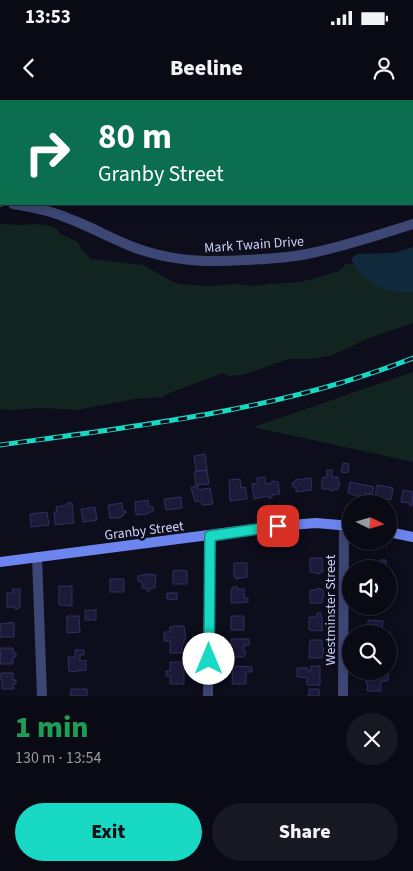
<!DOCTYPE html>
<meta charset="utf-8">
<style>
:root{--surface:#0a0a14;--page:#181822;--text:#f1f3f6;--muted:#999aa0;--line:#2a2b34;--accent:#18dac4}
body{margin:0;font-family:"Source Sans 3",sans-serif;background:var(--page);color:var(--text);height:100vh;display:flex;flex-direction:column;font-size:19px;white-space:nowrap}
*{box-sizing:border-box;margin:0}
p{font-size:16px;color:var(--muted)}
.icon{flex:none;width:28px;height:28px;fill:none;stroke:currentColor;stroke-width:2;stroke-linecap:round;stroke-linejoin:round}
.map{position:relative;height:596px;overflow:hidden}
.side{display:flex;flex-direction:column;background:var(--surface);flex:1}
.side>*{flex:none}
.hud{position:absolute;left:0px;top:0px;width:414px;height:105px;box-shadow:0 2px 12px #0003,0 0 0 1px var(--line);background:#0b6e4f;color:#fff;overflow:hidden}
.needle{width:32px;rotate:95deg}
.buttons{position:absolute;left:342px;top:395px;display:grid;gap:10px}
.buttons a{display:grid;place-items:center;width:55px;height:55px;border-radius:50%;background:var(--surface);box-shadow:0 2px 12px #0003,0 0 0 1px var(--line);font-size:25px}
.pin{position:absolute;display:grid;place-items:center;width:42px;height:42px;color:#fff;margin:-21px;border-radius:10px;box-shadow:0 2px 8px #0006}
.me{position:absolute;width:55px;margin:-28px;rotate:0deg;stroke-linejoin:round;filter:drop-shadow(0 0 4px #0008)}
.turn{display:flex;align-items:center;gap:18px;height:105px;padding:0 15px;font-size:22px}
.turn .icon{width:65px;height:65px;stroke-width:2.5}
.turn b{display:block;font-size:35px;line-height:42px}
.round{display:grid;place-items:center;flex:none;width:52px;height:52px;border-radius:26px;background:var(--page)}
.headline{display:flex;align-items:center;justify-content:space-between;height:85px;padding:0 15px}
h1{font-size:30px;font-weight:800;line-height:38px;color:#1e9e55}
.primary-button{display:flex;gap:10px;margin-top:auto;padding:10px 15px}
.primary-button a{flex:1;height:58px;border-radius:30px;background:var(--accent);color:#111;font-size:20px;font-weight:800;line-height:58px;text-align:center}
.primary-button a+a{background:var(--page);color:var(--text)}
.status{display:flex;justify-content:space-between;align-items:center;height:35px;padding:0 25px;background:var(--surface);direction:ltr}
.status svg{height:14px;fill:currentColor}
header{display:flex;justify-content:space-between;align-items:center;height:65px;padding:0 15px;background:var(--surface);font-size:22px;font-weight:800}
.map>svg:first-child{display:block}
.green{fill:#11241f}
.water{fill:#112a3b}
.building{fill:#1b1b39;stroke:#303063}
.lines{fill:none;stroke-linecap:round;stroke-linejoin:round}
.minor{stroke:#3d4775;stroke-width:10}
.secondary{stroke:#6d86ef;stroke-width:10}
.rail-casing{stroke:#18dac4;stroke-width:5}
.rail{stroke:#0d0d1b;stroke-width:3;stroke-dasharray:9;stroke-linecap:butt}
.route-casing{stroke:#108e7f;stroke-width:12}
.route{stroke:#18dac4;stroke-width:9}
.labels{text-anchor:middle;stroke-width:5;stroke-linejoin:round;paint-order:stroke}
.street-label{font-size:14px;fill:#ccd1f9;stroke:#0d0d1b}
</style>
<div class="status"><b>13:53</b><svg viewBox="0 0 49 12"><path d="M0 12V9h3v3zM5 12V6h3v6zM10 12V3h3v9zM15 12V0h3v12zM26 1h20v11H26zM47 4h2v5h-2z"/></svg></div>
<header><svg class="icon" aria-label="back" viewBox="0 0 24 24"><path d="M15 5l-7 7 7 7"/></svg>Beeline<svg class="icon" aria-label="person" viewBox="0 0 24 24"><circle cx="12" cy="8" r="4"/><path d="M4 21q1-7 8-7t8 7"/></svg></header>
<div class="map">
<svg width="413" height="596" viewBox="0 0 413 596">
<rect width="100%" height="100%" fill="#0d0d1b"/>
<!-- green -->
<g class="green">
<path d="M0 0H219L1 1V87Z"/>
<path d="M283 0H413V64L412 1Z"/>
<path d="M0 124 17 125 37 124 50 126 56 128 61 134 78 142 81 148 91 159 143 165 177 184 208 186 236 184 255 186 268 184 301 182 339 171 346 164H353C369 182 388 195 413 193V223L369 238 330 256 310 259H289L242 275 229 276 223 273 167 294 162 297 134 299 77 310 43 308 9 310 0 309Z"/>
<path d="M413 272V362L253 327Z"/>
</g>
<!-- water -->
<path class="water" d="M413 147V193C390 195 362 183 352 161V158L357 154 394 153Z"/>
<!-- building -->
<g class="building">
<path d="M205 354 207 370 196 371 194 356Z"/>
<path d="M343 363 349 364 348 373 341 372Z"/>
<path d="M207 370 209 384 196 385 194 372Z"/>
<path d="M327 370H332V377H338V382H340L338 389 330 391V389H322V378L327 377Z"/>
<path d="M265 377 266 384 272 383V381L278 382 280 394 272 395V398H269L268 396 254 399 252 384 258 383 257 378Z"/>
<path d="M311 378 312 390 296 392V387H293L292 383 295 382V380Z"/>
<path d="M240 379 241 388 245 387 246 390 247 399 230 401 229 380Z"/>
<path d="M350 382 374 387 372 394 365 393 364 396 359 395V397L348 393Z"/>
<path d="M377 385 393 388 391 400 385 399V401L383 399 375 397Z"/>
<path d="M198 386V390L210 388 213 404 202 405 201 401 195 402 191 387Z"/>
<path d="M403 390 413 392 412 406 409 405 410 403 401 402Z"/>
<path d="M181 397 182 408 166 410 164 399Z"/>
<path d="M148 400 149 407H153V411L146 414 136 415 135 402Z"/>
<path d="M67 403H72L74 423 55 425 54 412H57L56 407 67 405Z"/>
<path d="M122 403 123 411H126V413L123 414V416L120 417V418H110L108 405Z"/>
<path d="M95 407 97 420 83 422 81 409Z"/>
<path d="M47 412 49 425 31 427 30 414Z"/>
<path d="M310 458H322L323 472H320V474L310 472Z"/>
<path d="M380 460H386V466H382V469H366L368 468V463H379Z"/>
<path d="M234 463H247V477L236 479V477H234Z"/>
<path d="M177 470 187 471V484H173V471Z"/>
<path d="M147 474 156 475 155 488H150V491H147L146 488H142V482L138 481V476Z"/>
<rect x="110" y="479" width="14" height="13"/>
<path d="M59 486H72V506L59 505Z"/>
<path d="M233 487H237V489H244V498H248V502L231 503V489H233Z"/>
<path d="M317 488 323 490 324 497H323L322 503H310V490H317Z"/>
<path d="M12 489H20V507H18V509H15V507H7V493H13Z"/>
<path d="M167 493H177V500L167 499Z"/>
<rect x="85" y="510" width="11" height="10"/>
<path d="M317 513H321V517H322V531L309 530V517H316Z"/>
<path d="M67 516H79L80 532 67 533Z"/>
<rect x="231" y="516" width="13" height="14"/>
<path d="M368 520 383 521 381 534H368Z"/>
<path d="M9 522 14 523V537H0V524L9 523Z"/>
<path d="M173 526H184L186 539H184V544H182V553H170V541H164V532H170V527Z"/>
<path d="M231 539H249V545H244V552H246L244 557H231Z"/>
<path d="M310 540H322V548H324L322 558H309Z"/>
<path d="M1 548H13V553H16V557H13V564H0Z"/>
<path d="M75 550H84V555H80V561L86 560V570L69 572 68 557H75Z"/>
<path d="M170 562H182V567H184V584H170V576H166V571H170Z"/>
<path d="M233 566 252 567V572H246V584H232Z"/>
<path d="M311 566H320V585H307V578L297 577V568H308V571H311Z"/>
<path d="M2 573H13V580H16V584H13L14 589H2V580H0V574Z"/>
<path d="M379 574H388V581H381V591H367L368 584H366L367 575H379Z"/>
<path d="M71 589H87V596H70Z"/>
<path d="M309 589H319L320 596H307L309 595Z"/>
</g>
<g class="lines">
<!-- minor -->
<g class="minor">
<path d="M0 102H1"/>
<path d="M13 104C34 107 55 112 75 121 100 131 123 145 148 152 181 162 213 162 246 160 267 159 287 158 307 154 343 147 378 135 413 124"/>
<path d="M37 457 42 596"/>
<path d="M208 596 210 436"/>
<path d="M343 596 344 424"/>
</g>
<!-- secondary -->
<g class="secondary">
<path d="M389 432 413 437"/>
<path d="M0 462 278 426 316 423 351 426"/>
</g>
<!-- rail casing -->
<g class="rail-casing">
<path id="rail" d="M0 345C140 326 281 310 413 258"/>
</g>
<!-- rail -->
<use href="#rail" class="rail"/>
</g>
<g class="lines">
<!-- route casing -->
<g class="route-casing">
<path id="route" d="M209 559 210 436 278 426"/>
</g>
<!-- route -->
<use href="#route" class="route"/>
</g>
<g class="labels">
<!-- street labels -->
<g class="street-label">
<text transform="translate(254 144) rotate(-4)" y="5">Mark Twain Drive</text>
<text transform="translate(144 430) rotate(-7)" y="5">Granby Street</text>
<text transform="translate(330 510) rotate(-90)" y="5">Westminster Street</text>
</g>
</g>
</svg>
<div class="buttons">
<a><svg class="needle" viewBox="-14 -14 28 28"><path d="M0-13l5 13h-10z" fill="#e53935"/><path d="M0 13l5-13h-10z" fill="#999aa0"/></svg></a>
<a><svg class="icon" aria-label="sound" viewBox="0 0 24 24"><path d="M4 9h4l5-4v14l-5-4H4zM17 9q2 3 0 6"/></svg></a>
<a><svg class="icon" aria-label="search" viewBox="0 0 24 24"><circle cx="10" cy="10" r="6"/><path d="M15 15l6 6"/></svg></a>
</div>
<div class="pin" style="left:278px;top:426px;background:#d93025"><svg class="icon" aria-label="arrive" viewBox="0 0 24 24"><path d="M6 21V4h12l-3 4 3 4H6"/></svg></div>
<svg class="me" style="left:209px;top:559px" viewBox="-20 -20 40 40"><circle r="19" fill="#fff"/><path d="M0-13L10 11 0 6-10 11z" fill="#18dac4"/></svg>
<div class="hud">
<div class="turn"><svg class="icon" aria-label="right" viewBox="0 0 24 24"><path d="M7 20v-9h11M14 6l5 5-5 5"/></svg><div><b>80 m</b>Granby Street</div></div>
</div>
</div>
<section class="side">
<div class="headline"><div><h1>1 min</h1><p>130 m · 13:54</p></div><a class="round"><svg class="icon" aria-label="close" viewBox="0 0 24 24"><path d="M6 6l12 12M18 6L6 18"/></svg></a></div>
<div class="primary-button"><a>Exit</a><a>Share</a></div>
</section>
